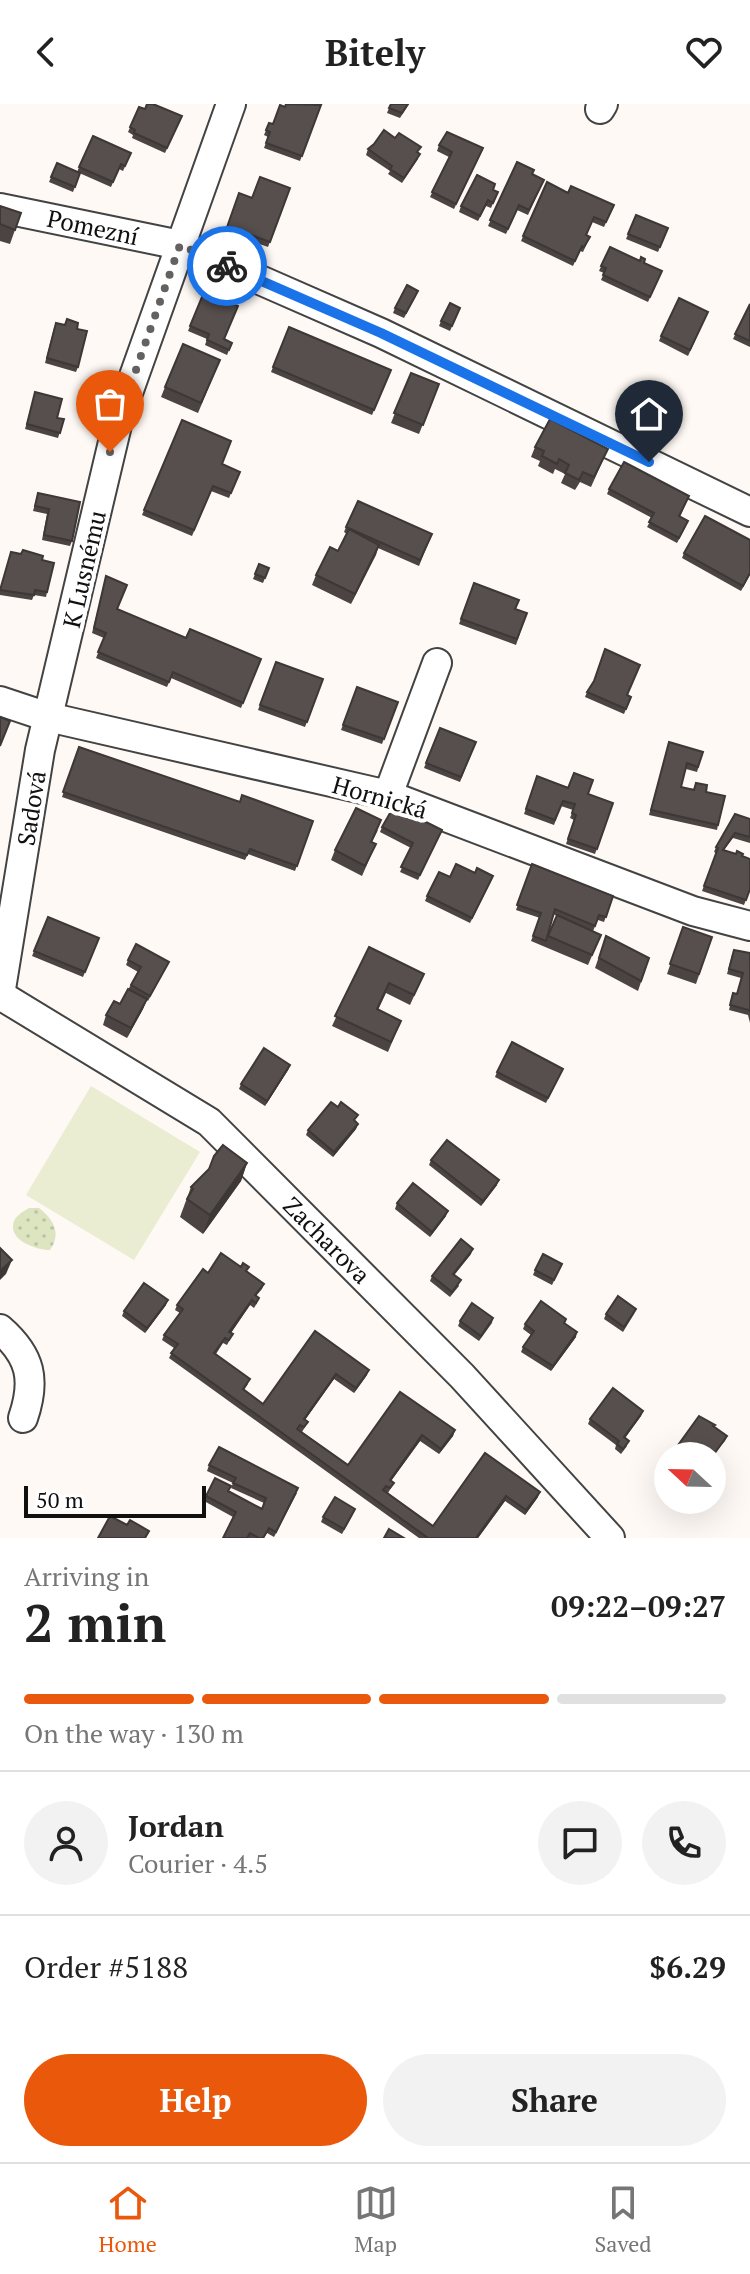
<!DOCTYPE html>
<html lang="en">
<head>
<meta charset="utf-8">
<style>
  body { margin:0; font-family:"PT Serif",serif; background:#f2f2f2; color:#222; height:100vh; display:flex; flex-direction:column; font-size:30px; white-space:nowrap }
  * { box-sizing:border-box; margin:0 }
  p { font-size:26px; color:#767676 }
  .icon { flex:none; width:44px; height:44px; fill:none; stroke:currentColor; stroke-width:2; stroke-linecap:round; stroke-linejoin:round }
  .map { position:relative; height:1434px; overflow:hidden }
  .side { display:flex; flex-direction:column; background:#fff; flex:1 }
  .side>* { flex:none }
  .needle { width:52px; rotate:292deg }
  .controls { position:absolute; left:654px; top:1338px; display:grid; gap:16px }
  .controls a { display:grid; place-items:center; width:72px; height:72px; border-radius:50%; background:#fff; box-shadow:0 8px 32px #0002; font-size:40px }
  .scale { position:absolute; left:24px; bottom:20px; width:182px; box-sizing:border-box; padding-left:8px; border:4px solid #101010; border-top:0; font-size:22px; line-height:28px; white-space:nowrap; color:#101010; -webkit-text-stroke:6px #fff; paint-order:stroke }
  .pin { position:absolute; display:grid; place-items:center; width:68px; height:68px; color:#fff; margin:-82px -34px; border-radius:50% 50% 50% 0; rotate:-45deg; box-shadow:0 0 8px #0007 }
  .pin .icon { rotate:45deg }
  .courier { position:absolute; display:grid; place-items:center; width:80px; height:80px; margin:-40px; border:6px solid #1a73e8; border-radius:50%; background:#fff; color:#222; box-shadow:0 2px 10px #0007 }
  .head em { font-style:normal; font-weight:600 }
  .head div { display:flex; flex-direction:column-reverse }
  .head { display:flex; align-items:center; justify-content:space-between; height:136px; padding:0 24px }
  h1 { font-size:52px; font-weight:600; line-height:60px }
  .bar { display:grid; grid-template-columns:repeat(4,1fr); gap:12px 8px; align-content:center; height:96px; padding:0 24px }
  .bar i { height:10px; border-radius:6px; background:#e0e0e0 }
  .bar .selected { background:#ea580c }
  .bar p { grid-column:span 4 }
  .line { display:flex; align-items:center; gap:20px; padding:0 24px; border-top:2px solid #e0e0e0 }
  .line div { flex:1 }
  .round { display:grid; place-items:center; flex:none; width:84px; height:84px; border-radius:42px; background:#f2f2f2 }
  .primary-button { display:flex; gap:16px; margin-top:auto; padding:16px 24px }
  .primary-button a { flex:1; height:92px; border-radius:48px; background:#ea580c; color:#fff; font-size:32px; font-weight:600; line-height:92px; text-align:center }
  .primary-button a+a { background:#f2f2f2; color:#222 }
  header { display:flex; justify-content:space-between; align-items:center; height:104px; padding:0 24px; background:#fff; font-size:36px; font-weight:600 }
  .menu { display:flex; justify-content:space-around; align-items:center; height:112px; border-top:2px solid #e0e0e0; background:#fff; font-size:22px; color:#767676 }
  .menu a { display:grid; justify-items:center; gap:4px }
  .menu .selected { color:#ea580c }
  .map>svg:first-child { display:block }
  .park { fill:url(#park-dots) }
  .pitch { fill:#eaedd1 }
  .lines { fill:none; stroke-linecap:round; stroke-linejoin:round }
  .minor-casing { stroke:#434343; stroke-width:32 }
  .minor { stroke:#fff; stroke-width:28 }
  .wall { fill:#4b4442; fill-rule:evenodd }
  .shaded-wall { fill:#3d3736 }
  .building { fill:#574f4d; stroke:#3d3736; stroke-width:2 }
  .done { stroke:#636260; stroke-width:8; stroke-dasharray:0 14.4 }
  .route { stroke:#1a73e8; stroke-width:10 }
  .labels { text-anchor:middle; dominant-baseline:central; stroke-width:8; stroke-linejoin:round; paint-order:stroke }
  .street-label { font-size:24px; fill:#101010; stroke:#fff }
</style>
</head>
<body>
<header><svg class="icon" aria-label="back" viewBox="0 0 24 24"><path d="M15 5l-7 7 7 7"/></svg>Bitely<svg class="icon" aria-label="heart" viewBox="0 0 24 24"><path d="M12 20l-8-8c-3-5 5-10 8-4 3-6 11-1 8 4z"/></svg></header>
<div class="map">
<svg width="750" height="1434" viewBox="0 0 750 1434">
  <defs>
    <pattern id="park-dots" width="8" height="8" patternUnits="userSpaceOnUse" patternTransform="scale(2)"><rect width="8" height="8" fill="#dce5c0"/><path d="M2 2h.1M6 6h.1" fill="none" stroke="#bcc3a4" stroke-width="1.8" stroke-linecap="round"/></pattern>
  </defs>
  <rect width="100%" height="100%" fill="#fef9f4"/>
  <!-- park -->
  <path class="park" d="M29,1104H39C53,1115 62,1129 50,1146C36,1146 7,1136 14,1117C17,1111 24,1107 29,1104Z"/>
  <!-- pitch -->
  <polygon class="pitch" points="91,982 200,1048 134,1156 26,1091"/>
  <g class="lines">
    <!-- minor casing -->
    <g class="minor-casing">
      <g id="minor">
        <polyline points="600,5 603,0"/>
        <polyline points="0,104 180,141 381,229 750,408"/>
        <polyline points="0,597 48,613 388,691 693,807 750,822"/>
        <polyline points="388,691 437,559"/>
        <polyline points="0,891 40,646 118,317 231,0"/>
        <polyline points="0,891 209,1018 462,1272 610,1434"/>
        <path d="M0,1225C31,1252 36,1276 23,1314"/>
      </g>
    </g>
    <!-- minor -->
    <use href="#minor" class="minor"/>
  </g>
  <!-- wall -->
  <g class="wall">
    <polygon points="409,0 400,14 387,9 389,4"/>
    <polygon points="321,1 300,57 264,44 268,33 264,31 269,19 273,20 285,3"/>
    <polygon points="139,3 145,5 182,12 165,49 132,34 133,31 128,28"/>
    <polygon points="93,32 131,49 123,67 119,65 111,83 77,68"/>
    <polygon points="439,41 481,49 454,105 430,93 449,53 437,47"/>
    <polygon points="368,45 418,49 418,55 402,79 388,70 390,67 366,51"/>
    <polygon points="517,58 532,70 544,76 528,111 517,106 506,130 488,122"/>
    <polygon points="57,59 80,69 73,88 49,78"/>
    <polygon points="547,78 568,89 614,101 604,123 592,118 586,131 590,133 583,148 580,147 573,162 521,137"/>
    <polygon points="290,84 268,143 246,135 244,142 223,134 225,129 252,94"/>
    <polygon points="498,88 491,104 486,102 478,117 459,108 461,102"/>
    <polygon points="0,102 21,109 10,140 0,137"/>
    <polygon points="636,111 668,124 658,148 626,135"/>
    <polygon points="610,143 644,159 660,172 648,198 601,176 604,169 599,167"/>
    <polygon points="204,188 224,235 232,239 227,251 205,241 207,235 188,227"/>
    <polygon points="416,192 404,214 393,209 395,204"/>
    <polygon points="750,200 750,243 733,235"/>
    <polygon points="460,204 450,227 439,222 441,217"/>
    <polygon points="708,208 688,252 659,237 661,232"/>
    <polygon points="289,223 391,266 372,311 271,268"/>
    <polygon points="54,224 77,225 78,263 76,268 45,259"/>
    <polygon points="216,266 198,309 161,293 165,283"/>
    <polygon points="411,269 439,280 419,330 391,319"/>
    <polygon points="34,293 57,314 64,315 58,334 25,325"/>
    <polygon points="182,316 222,360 240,368 229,394 211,387 192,432 142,411"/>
    <polygon points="535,343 608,345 591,383 580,378 575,386 561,379 565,370 555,365 553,370 538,362 540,357 531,353"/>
    <polygon points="609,385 687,397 680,413 686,422 677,439 647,423 652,414 607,390"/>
    <polygon points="38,389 72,437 70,442 42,436 47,410 33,407"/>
    <polygon points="346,423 432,430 419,462 378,444 351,500 312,481 316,471 338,447 347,430 344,428"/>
    <polygon points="684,449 750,471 741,487 682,454"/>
    <polygon points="42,456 47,488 46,493 34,491 32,496 0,491 0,484"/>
    <polygon points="259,460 269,464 263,479 253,475"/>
    <polygon points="106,472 117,505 186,534 261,555 241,604 171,574 167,583 96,554 104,534 92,529"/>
    <polygon points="474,479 516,505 527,509 516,541 459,520"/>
    <polygon points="276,558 323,575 305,623 258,606"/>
    <polygon points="357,583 398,598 382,640 341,626"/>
    <polygon points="587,588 627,591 631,593 624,610 585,593"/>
    <polygon points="440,624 476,638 460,678 424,664"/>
    <polygon points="79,643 239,698 313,717 295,767 248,750 245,756 62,693"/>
    <polygon points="668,643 703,648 697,668 686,665 681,683 694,685 696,679 718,721 717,726 649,711"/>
    <polygon points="537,672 613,699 595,750 566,740 574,716 570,714 573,706 561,702 554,721 524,710"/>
    <polygon points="750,715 750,739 733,734 724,746 742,752 750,785 744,801 702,787 716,749 714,748 716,743"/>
    <polygon points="382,723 442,726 418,776 400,768 411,744 380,728"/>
    <polygon points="378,726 372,738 376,740 362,772 331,756 335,746"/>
    <path d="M532,760L613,792L604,818L598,816L593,827L601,831L588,861L531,837L540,814L516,806ZM553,810L557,812L546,837Z"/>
    <polygon points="491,777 470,819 425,797 427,792"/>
    <polygon points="48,813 99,834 83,873 32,852"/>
    <polygon points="683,823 712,833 696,880 667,870"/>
    <polygon points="606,832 649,854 638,887 595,864"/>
    <polygon points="369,843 424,870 410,901 386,889 378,906 401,917 388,948 332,922"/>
    <polygon points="750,849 750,919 748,911 729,906 733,889 737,890 741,874 727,870 732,851"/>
    <polygon points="128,856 169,858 148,897 147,896 143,905 127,934 103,921 106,911 120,900 138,868 126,861"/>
    <polygon points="290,961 288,966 265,1002 239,985 241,980"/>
    <polygon points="563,965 546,999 495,973 497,968"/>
    <polygon points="355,1017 358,1020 356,1025 333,1053 306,1031 308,1026"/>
    <polygon points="431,1056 497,1081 481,1102 429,1061"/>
    <polygon points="247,1059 241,1077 203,1130 180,1113 191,1083"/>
    <polygon points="397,1099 446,1112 430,1133 395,1105"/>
    <polygon points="471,1150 454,1171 459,1182 450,1193 430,1177 432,1172"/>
    <polygon points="562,1160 552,1181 533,1171 535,1166"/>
    <polygon points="247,1167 264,1180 262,1185 256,1192 257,1199 254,1204 250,1201 231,1229 233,1230 227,1241 223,1239 216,1250 248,1280 244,1286 263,1300 315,1227 367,1271 354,1289 334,1275 305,1316 308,1318 302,1328 348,1361 400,1288 455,1326 453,1332 439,1350 420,1337 391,1377 394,1379 388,1389 433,1422 485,1349 538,1393 525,1411 505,1397 478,1434 419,1434 169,1254 174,1244 162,1236 164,1231 180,1209 175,1206 177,1201 208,1169"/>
    <polygon points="166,1201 145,1229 122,1212 124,1207"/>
    <polygon points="636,1205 634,1210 623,1228 604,1215 606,1210"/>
    <polygon points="493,1214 492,1219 479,1237 458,1222 460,1217"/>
    <polygon points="566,1215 565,1219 576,1233 551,1267 521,1248 523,1243 531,1231 523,1225 525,1220"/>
    <polygon points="643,1307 641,1312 625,1334 627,1342 621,1350 615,1345 616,1341 588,1320 590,1315"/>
    <polygon points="715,1321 714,1323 727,1332 725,1337 712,1352 679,1352 675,1349 676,1344"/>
    <polygon points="209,1361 297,1389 274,1433 267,1429 264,1434 223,1434 233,1413 204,1397 206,1392 262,1405 264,1399 231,1384 233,1379 207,1367"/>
    <polygon points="353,1410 342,1430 321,1418 323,1413"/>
  </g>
  <!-- shaded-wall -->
  <g class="shaded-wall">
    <polygon points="379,441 376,451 351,500 355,490"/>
    <polygon points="147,895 143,905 127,934 131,924"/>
    <polygon points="290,961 288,966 265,1002 267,997"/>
    <polygon points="358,1020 356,1025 333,1053 334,1048"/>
    <polygon points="247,1059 241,1077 203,1130 210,1111"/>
    <polygon points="499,1076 497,1081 481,1102 483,1097"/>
    <polygon points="448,1107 446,1112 430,1133 432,1128"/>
    <polygon points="473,1145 471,1150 451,1175 453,1170"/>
    <polygon points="12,1156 6,1170 0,1176 0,1167"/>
    <polygon points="168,1196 166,1201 145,1229 147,1224"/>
    <polygon points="252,1196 250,1201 228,1233 229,1228"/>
    <polygon points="577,1228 576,1233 551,1267 553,1262"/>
    <polygon points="369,1266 367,1271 354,1289 356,1284"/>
    <polygon points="336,1270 334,1275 302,1320 304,1315"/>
    <polygon points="643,1307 641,1312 622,1338 624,1333"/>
    <polygon points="455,1326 453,1332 439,1350 441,1345"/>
    <polygon points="422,1331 420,1337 388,1381 390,1376"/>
    <polygon points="540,1388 538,1393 525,1411 526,1406"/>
    <polygon points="506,1392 505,1397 478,1434 476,1434"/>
  </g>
  <!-- building -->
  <g class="building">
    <polygon points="147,0 153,0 182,12 167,44 134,29 135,26 130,23 139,3 145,5"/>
    <polygon points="286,0 321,1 302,52 266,39 270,28 266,26 269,19 273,20 280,1 285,3"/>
    <polygon points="391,0 408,0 402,9 389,4"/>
    <polygon points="384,26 395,34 399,29 421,43 417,48 420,50 404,74 390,65 392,62 368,45 374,40"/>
    <polygon points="447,28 483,44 456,100 432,88 452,48 439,41"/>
    <polygon points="93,32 131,49 125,62 121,60 113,78 79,63"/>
    <polygon points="517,58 534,66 532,70 544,76 529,106 519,101 508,125 490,116"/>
    <polygon points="57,59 80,69 75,83 51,73"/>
    <polygon points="477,71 495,80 493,86 498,88 493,99 488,96 480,112 461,102"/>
    <polygon points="260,73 290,84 270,138 248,130 245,137 225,129 239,89 252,94"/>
    <polygon points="547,78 568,89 571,82 614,101 606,118 594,113 586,131 590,133 584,143 582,142 575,157 523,132"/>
    <polygon points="0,102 21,109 15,126 0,120"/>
    <polygon points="636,111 668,124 660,143 628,130"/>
    <polygon points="610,143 640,157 641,153 645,155 644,159 662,167 650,193 603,171 606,164 601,162"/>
    <polygon points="407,181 418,187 406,209 395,204"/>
    <polygon points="204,188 238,202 224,235 232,239 229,246 207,236 209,230 190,222"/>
    <polygon points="679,194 708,208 690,246 661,232"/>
    <polygon points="450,199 460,204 452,222 441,217"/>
    <polygon points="750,200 750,237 735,230"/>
    <polygon points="67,215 78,219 77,225 87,227 78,263 47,254 56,219 65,221"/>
    <polygon points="289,223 391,266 374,306 273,263"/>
    <polygon points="183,240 220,256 201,299 165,283"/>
    <polygon points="411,269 439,280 423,321 394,309"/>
    <polygon points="35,288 62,295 57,314 64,315 60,329 27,320"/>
    <polygon points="550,315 608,345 594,373 583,368 579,376 565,369 569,361 559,355 557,360 542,352 544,347 535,343"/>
    <polygon points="182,316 231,337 222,360 240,368 231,389 213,382 194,426 144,406"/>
    <polygon points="624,358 689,392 679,412 688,417 679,434 649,418 654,409 609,385"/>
    <polygon points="38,389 80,398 72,437 44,431 49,405 35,402"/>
    <polygon points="358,397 432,430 420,456 346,423"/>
    <polygon points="705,412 750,436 750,469 743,482 684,449"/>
    <polygon points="349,425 379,441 355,490 316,471 330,443 338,447"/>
    <polygon points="23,446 43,452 42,456 54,459 47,488 35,486 34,491 0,486 11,448 21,450"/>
    <polygon points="259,460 269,464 265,474 255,470"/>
    <polygon points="106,472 127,481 117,505 186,534 190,525 261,555 243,599 173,568 169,578 98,548 106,529 94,524"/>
    <polygon points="474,479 519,496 515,505 527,509 517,535 461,515"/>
    <polygon points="605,545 640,561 627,591 631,593 626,605 587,588 594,577"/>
    <polygon points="276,558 323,575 307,618 260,601"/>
    <polygon points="357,583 398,598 384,635 343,621"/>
    <polygon points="0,613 10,617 0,642"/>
    <polygon points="440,624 476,638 461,673 426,659"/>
    <polygon points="669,638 703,648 698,663 687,659 681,683 694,686 696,679 707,681 706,688 725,692 718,721 651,706"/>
    <polygon points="79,643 240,698 242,691 313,717 297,762 250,745 247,751 63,688"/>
    <polygon points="574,669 593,676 588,690 613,699 597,745 568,735 576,711 572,709 575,700 563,697 555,716 526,705 537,672 568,684"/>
    <polygon points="394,702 442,726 420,771 401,763 413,739 382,723"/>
    <polygon points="356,704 381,716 371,738 376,740 365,762 335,746"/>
    <polygon points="735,710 750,715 750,733 735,729 723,746 736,750 737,747 743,750 742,752 750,755 750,785 746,796 704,782 718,744 716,743"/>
    <polygon points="456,760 475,769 477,764 493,772 472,814 427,792 439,768 450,773"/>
    <polygon points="532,760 613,792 606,813 599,811 595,822 555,805 546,837 533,832 541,809 517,801"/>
    <polygon points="557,811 601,831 592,851 548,832"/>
    <polygon points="48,813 99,834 85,868 34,847"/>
    <polygon points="683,823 712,833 699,870 670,860"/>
    <polygon points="606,832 649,854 641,877 599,854"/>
    <polygon points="136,840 169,858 150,892 131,881 141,863 128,856"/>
    <polygon points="369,843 424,870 414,891 389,879 377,905 401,917 391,938 335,912"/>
    <polygon points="734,846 750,849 750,908 749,906 730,901 733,889 737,890 743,869 729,865"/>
    <polygon points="128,885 147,895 131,924 106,911 114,897 120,900"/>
    <polygon points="512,938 563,965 548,994 497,968"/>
    <polygon points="264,944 290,961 267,997 241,980"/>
    <polygon points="331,998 338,1003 341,998 358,1011 354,1016 358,1020 334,1048 308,1026"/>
    <polygon points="447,1036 499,1076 483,1097 431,1056"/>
    <polygon points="223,1041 247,1059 210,1111 187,1095 193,1085 191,1083 209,1065 214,1052"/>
    <polygon points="413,1079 448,1107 432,1128 397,1099"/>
    <polygon points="461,1135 473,1145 453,1170 461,1176 452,1188 432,1172"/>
    <polygon points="0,1144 12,1156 0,1167"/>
    <polygon points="221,1149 241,1163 243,1159 249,1163 246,1167 264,1180 255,1191 259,1194 256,1199 252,1196 229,1228 233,1230 229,1236 225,1234 214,1249 250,1275 243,1285 263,1300 315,1227 369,1266 356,1284 336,1270 304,1315 308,1318 304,1323 300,1321 297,1325 348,1361 400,1288 455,1326 441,1345 422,1331 390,1376 394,1379 390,1384 386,1382 383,1386 433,1422 485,1349 540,1388 526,1406 506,1392 476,1434 428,1434 171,1249 178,1240 164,1231 183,1205 177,1201 203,1165 208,1169"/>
    <polygon points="543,1150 562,1160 554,1176 535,1166"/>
    <polygon points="144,1179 168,1196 147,1224 124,1207"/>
    <polygon points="618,1192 636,1205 624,1223 606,1210"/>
    <polygon points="541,1197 566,1215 564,1219 577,1228 553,1262 523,1243 534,1227 525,1220"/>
    <polygon points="472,1199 493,1214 481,1232 460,1217"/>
    <polygon points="613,1284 643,1307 624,1333 629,1337 623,1345 617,1340 619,1337 590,1315"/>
    <polygon points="699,1312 715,1321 713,1322 727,1332 712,1353 712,1352 688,1352 676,1344"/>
    <polygon points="219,1343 298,1384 276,1428 269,1424 263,1434 259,1434 250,1429 247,1434 223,1434 236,1408 206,1392 215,1374 231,1382 228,1387 262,1405 266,1394 233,1379 236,1374 209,1361"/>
    <polygon points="335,1393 355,1405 344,1425 323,1413"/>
    <polygon points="110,1412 127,1421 130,1416 149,1427 145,1434 98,1434"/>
    <polygon points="389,1425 404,1434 384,1434"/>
  </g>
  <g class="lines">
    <!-- done -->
    <polyline class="done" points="110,348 118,317 180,141 227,162"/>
    <!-- route -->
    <polyline class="route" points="227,162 381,229 649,358"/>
  </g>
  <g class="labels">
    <!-- street labels -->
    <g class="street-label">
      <text transform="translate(93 123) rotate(12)">Pomezní</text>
      <text transform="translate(84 465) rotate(-77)">K Lusnému</text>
      <text transform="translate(380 693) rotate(16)">Hornická</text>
      <text transform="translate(31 704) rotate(-81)">Sadová</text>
      <text transform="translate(327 1136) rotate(45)">Zacharova</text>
    </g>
  </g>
</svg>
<div class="controls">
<a><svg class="needle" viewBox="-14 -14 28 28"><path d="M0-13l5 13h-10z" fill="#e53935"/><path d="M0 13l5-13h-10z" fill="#767676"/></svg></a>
</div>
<div class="scale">50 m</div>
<div class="pin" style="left:110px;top:348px;background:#ea580c"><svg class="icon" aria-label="bag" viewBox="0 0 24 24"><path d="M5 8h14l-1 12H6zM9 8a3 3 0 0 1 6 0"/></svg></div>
<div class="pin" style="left:649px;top:358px;background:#1f2937"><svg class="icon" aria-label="home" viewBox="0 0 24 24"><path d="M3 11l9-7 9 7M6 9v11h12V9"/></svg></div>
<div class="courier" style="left:227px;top:162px"><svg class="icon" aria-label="bike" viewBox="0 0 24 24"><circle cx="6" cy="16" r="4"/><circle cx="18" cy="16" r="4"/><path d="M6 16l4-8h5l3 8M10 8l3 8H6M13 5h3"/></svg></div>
</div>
<section class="side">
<div class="head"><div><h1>2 min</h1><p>Arriving in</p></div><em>09:22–09:27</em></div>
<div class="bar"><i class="selected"></i><i class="selected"></i><i class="selected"></i><i></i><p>On the way · 130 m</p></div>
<div class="line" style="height:144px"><a class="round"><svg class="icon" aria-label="person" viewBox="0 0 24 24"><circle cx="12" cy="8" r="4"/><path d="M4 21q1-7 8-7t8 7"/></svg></a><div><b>Jordan</b><p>Courier · 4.5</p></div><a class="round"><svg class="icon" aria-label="chat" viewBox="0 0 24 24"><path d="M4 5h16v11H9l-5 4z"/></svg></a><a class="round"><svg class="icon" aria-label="phone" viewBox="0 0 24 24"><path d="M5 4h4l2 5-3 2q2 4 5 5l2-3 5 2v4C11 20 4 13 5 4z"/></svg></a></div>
<div class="line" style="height:104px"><div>Order #5188</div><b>$6.29</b></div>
<div class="primary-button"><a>Help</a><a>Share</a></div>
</section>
<nav class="menu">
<a class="selected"><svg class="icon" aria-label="home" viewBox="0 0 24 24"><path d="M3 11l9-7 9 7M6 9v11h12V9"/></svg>Home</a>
<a><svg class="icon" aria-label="map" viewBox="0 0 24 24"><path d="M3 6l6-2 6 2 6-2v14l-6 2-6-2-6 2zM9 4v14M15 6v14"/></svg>Map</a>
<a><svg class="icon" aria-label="saved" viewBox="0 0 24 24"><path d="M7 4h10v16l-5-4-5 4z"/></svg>Saved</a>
</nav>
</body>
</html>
